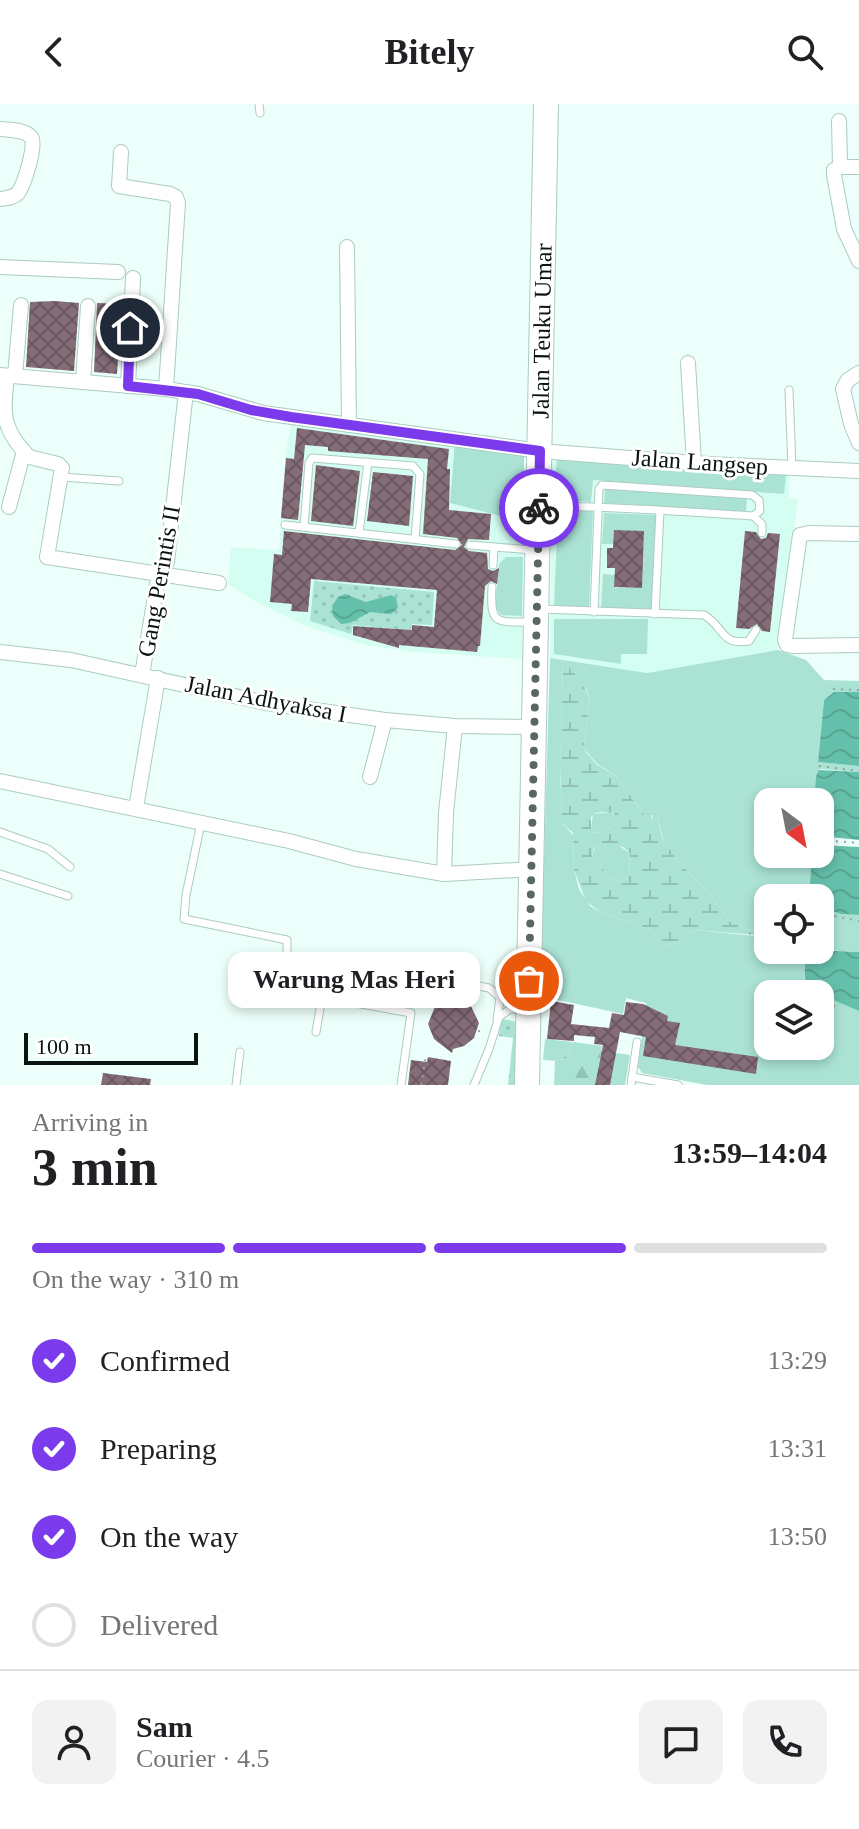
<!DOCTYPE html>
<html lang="en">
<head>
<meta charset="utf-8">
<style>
  body { margin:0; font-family:Georgia,serif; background:#f2f2f2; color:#202124; height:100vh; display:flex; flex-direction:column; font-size:30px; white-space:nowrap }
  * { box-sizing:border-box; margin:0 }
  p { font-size:26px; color:#757577 }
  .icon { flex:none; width:44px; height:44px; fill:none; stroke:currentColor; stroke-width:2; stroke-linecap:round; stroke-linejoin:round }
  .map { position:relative; height:981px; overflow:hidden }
  .drawer { display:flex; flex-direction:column; background:#fff; flex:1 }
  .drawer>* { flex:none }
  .needle { width:52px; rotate:148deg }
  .buttons { position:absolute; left:754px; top:684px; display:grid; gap:16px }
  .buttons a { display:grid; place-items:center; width:80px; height:80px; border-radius:16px; background:#fff; box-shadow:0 4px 12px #0003; font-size:40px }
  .scale { position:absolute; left:24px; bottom:20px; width:174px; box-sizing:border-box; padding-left:8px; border:4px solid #0a1512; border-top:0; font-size:22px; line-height:28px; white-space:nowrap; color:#0a1512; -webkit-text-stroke:6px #fff; paint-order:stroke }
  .pin { position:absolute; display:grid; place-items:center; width:68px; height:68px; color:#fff; margin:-34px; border:4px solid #fff; border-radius:50%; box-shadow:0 2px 8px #0007 }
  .courier { position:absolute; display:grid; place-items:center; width:80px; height:80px; margin:-40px; border:6px solid #7c3aed; border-radius:50%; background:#fff; color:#222; box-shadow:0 2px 10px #0007 }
  .bubble { position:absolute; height:56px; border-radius:16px; background:#fff; box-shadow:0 4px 12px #0003; font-size:26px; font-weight:800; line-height:56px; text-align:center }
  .head em { font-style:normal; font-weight:800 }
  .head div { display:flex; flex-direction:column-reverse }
  .head { display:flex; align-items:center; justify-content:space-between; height:136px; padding:0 32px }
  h1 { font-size:52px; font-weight:800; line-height:60px }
  .bar { display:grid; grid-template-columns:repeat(4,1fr); gap:12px 8px; align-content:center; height:96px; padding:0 32px }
  .bar i { height:10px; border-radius:6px; background:#e0e0e0 }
  .bar .current { background:#7c3aed }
  .bar p { grid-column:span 4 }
  .line { display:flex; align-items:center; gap:20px; padding:0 32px; border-top:2px solid #e0e0e0 }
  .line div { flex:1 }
  .round { display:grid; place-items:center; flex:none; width:84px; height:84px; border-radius:16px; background:#f2f2f2 }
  ol { padding:0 32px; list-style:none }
  li { display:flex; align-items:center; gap:24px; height:88px }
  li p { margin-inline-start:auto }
  li .icon { padding:8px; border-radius:50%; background:#7c3aed; color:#fff; stroke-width:4 }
  li:last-child { color:#757577 }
  li i { width:44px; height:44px; border:4px solid #e0e0e0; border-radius:50% }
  header { display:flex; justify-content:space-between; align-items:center; height:104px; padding:0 32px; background:#fff; font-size:36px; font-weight:800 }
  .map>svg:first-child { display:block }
  .built { fill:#d5fef2 }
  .grass { fill:#aae3d4; fill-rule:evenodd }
  .forest { fill:url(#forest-firs) }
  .wetland { fill:url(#wetland-marsh); fill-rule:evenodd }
  .park { fill:url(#park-dots) }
  .water { fill:url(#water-waves) }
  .building { fill:url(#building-cross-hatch) }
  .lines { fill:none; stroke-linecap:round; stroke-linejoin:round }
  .service-casing { stroke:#accbc3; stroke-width:9 }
  .minor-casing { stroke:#accbc3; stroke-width:16 }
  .trunk-casing { stroke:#accbc3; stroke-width:26 }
  .path { stroke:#93a29e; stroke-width:2; stroke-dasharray:2 6; stroke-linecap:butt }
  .service { stroke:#fff; stroke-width:7 }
  .minor { stroke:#fff; stroke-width:14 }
  .trunk { stroke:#fff; stroke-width:24 }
  .done { stroke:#596763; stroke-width:8; stroke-dasharray:0 14.4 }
  .route { stroke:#7c3aed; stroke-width:10 }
  .labels { text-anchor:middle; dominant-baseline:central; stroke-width:6; stroke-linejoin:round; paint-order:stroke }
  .street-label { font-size:24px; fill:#0a1512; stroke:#fff }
</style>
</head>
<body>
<header><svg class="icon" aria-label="back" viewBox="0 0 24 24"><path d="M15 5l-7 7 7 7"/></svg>Bitely<svg class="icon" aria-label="search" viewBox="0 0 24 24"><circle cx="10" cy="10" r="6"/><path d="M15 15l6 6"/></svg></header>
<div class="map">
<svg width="859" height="981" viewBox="0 0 859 981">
  <defs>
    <pattern id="forest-firs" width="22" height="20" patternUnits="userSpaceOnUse" patternTransform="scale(2)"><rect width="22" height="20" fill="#aae3d4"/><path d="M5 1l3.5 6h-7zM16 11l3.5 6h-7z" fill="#91c2b5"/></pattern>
    <pattern id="wetland-marsh" width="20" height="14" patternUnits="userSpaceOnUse" patternTransform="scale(2)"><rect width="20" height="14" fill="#aae3d4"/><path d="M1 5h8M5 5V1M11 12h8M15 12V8" fill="none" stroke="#91c2b5"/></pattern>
    <pattern id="park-dots" width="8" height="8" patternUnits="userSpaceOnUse" patternTransform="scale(2)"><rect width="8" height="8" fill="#aae3d4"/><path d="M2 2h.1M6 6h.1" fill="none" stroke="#91c2b5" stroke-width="1.8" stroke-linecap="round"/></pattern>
    <pattern id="water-waves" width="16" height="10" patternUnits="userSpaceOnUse" patternTransform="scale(2)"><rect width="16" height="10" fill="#65c0ab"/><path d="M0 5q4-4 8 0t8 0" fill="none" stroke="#56a492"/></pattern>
    <pattern id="building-cross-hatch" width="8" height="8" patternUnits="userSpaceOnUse" patternTransform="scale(2)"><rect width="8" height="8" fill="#856d78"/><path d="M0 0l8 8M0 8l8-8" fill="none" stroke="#6b5861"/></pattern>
  </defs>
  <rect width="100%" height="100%" fill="#ecfffa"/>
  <!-- built -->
  <g class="built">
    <polygon points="291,320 455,337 450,399 524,418 522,555 413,548 366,541 308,523 256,498 228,480 231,443 279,446 285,354"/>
    <polygon points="552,353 789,370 789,393 798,396 778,546 647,569 550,554"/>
  </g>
  <!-- grass -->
  <g class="grass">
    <polygon points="455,337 524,350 524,418 450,399"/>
    <polygon points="557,355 786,371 784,390 593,376 591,398 554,395"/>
    <polygon points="605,384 747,394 746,408 604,399"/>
    <polygon points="558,406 593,407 589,504 554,503"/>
    <polygon points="604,409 656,411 652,505 601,504 603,470 615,471 615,484 642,484 644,428 615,426 614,440 602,440"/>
    <polygon points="506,453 523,453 522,512 501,511 495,503 499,460"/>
    <polygon points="554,515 648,515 647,550 621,550 621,560 554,550"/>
    <path d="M778,546L806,556L824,576L859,577V588H834L824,596L818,658L859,662V668L820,665L816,672L814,698H768V750H812L809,794H768V846H811L807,852L804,880L819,890H768V942H820V890L859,907V981H707L642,969L638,963L646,899L626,894L623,910L540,892L550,554L647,569ZM563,557L586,584L590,596L584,637L586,647L596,659L616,672L648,716H651L652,711L657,712L664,739L676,755L713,794L729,817L756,828L755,832L695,826L686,830L681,837L662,842L650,826L600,808L590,802L579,785L574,766L573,731L564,721L562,709L560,671Z"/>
    <polygon points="611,708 617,713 616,719 604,728 595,729 591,724 593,710"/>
    <polygon points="607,739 616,740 630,749 629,773 622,779 610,774 592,752 595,742"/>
    <polygon points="820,803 841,810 859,811 859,848 818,846"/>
    <polygon points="545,935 573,938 567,952 560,957 543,956"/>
    <polygon points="601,947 630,951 625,981 595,981"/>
  </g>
  <!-- forest -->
  <polygon class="forest" points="573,938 602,942 595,981 554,981 555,957 567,952"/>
  <!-- wetland -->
  <path class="wetland" d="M563,556L584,581L590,596L584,637L586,648L596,660L616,672L648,716H651L654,710L657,712L662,734L676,755L713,794L729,817L756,828V831L695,826L686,830L681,837L662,842L650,826L600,808L586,797L574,766L573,729L565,722L562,715L560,662ZM604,708L614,709L616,719L604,728L595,729L591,724V713L595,709ZM607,739L623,743L630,749L629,773L622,779L610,774L592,752L594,743Z"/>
  <!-- park -->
  <g class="park">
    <polygon points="314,477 434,488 432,521 412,520 411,526 353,521 351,530 310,517"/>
    <polygon points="503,915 521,919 517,981 508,981 513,934 499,932 500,920"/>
  </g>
  <!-- water -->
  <g class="water">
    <polygon points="345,490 366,498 391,491 396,494 398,504 391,510 370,508 350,519 341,520 333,512 332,502 338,493"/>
    <polygon points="834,588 859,588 859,662 818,658 824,596"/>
    <polygon points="819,666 859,668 859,736 820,732 820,698 814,698 816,672"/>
    <polygon points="820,741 859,743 859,811 841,810 820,803 820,794 809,794 812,750 820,750"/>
    <polygon points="810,846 859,848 859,907 805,884 805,861"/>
  </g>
  <!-- building -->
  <g class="building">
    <polygon points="55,197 79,199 74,267 26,263 30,198"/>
    <polygon points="97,199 122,200 117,270 94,268"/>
    <polygon points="297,324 449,345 447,365 450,365 449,406 491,410 489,436 468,435 464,443 469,447 487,449 488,465 493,467 499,464 497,480 491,477 485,482 480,542 478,542 477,548 399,541 399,544 353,531 353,522 412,526 412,521 434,523 437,486 311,475 308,508 291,507 292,500 270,498 274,450 282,451 284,427 455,446 462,441 457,434 423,430 428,355 328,347 328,343 305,341 298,416 281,414 286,354 294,355"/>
    <polygon points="316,361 360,367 353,422 311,417"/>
    <polygon points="373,368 413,372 409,422 367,417"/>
    <polygon points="614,426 644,427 642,484 614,483 615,464 607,464 607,444 613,444"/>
    <polygon points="745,427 756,428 761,435 766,434 768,429 780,430 770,528 762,527 757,520 749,525 736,524"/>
    <polygon points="414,876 420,877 426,893 409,899 402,880"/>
    <polygon points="451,894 463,896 470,900 479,919 474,934 464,942 453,945 452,949 434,935 428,920 436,900"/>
    <polygon points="551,897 574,901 571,920 609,924 612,909 624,911 626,898 643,900 668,912 667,917 680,919 675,941 758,953 756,970 643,952 646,933 620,928 610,981 595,981 603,941 594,940 595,933 574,931 574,937 547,935"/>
    <polygon points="820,897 835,901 829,918 820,915"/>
    <polygon points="428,953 451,957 448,981 408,981 411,956 427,958"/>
    <polygon points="103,969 151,975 150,981 101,981"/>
  </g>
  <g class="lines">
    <!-- service casing -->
    <g class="service-casing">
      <g id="service">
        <polyline points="259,0 260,9"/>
        <polyline points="789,286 792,364"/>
        <polyline points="61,373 119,377"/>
        <path d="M544,402C614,402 684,408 753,412L760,407L759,396L752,391L602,381L599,385L594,508"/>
        <polyline points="753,412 762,420 762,429"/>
        <polyline points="285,421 456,440"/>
        <polyline points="304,423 309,359 312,354 413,362 420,370 415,435"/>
        <polyline points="359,429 368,358"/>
        <polyline points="470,441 532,446"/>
        <polyline points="493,461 494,444"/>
        <path d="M492,483C490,521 495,518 531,518"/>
        <path d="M541,505L704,511C725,523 720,542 749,537L756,526"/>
        <polyline points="655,510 660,407"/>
        <polyline points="201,719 186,791 184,815 287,836 287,859 326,868 322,893 411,909 401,981"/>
        <polyline points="0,728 48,745 70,763"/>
        <polyline points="0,770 68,792"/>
        <polyline points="366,860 489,884 500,893 497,916"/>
        <polyline points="316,928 322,893"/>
        <polyline points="632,973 678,981"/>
        <polyline points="236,981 240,948"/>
        <polyline points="474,981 489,945 499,913 510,905 525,905"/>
        <polyline points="631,981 637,938"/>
      </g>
    </g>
    <!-- minor casing -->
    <g class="minor-casing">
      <g id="minor">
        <polyline points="839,17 840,63"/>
        <path d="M0,25C9,26 24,25 31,33C37,41 24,81 18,89C13,94 7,94 0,95"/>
        <polyline points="121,48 119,82 170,90 176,93 178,99 166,285"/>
        <polyline points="840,63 834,66 834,71 844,125 859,157"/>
        <polyline points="840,63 859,63"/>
        <polyline points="347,143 349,321"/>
        <polyline points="0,163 118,168"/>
        <polyline points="688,259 694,359"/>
        <polyline points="859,269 848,276 843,285 851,320 859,339"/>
        <polyline points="0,271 166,285 198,290 263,309 540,347 708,360 859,367"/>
        <path d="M7,272C3,309 1,324 29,353L58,360L62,364L47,453L219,479"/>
        <polyline points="15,272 21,201"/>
        <polyline points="83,278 88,202"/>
        <polyline points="128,282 133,174"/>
        <polyline points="9,403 24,347"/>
        <polyline points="859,430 809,429 800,431 785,536 787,541 792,542 859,541"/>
        <polyline points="0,548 71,556 266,599 385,616 455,622 535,623"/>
        <polyline points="142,571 157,480 167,458 186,288"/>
        <polyline points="370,673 385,616"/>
        <polyline points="0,677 289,737 356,755 444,770 533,765"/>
        <polyline points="136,704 158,574"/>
        <polyline points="444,770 446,709 455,622"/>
      </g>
    </g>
    <!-- trunk casing -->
    <g class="trunk-casing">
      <polyline id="trunk" points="527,981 546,0"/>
    </g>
    <!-- path -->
    <g class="path">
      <polyline points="833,585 859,586"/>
      <polyline points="819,662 859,667"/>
      <polyline points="820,736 859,739"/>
      <polyline points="820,805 834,812 859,817"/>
      <polyline points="478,927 485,928"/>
      <polyline points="421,981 426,952"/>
    </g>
    <!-- service -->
    <use href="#service" class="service"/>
    <!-- minor -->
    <use href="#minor" class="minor"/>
    <!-- trunk -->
    <use href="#trunk" class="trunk"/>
  </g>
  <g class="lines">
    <!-- done -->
    <polyline class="done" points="529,877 539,404"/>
    <!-- route -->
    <polyline class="route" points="130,224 128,282 198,290 251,306 291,313 540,347 539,404"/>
  </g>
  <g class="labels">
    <!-- street labels -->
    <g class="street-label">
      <text transform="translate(542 227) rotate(-89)">Jalan Teuku Umar</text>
      <text transform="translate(700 358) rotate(4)">Jalan Langsep</text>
      <text transform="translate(159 477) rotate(-80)">Gang Perintis II</text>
      <text transform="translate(266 595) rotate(11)">Jalan Adhyaksa I</text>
    </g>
  </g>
</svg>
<div class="buttons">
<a><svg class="needle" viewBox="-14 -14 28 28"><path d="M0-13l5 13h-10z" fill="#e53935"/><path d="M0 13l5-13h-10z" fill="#757577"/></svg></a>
<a><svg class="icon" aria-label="locate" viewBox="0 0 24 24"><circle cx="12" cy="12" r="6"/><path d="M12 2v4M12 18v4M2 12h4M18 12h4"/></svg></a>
<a><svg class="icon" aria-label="layers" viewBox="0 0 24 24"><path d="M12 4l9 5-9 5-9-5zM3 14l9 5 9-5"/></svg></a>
</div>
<div class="scale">100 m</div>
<div class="pin" style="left:529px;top:877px;background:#ea580c"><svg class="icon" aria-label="bag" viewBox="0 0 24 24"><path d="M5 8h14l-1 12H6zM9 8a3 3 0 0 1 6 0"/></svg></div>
<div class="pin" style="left:130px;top:224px;background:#1f2937"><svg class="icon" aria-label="home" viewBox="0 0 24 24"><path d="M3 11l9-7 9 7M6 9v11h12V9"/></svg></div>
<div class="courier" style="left:539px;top:404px"><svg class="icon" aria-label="bike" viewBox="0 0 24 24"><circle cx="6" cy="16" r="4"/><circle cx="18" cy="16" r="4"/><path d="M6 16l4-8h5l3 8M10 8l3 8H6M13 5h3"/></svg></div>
<div class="bubble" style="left:228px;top:848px;width:252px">Warung Mas Heri</div>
</div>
<section class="drawer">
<div class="head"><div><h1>3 min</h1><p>Arriving in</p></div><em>13:59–14:04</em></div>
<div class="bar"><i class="current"></i><i class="current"></i><i class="current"></i><i></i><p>On the way · 310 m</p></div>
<ol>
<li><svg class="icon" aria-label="check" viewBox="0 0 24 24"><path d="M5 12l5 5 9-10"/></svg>Confirmed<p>13:29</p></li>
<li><svg class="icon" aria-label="check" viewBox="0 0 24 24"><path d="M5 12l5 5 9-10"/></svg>Preparing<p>13:31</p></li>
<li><svg class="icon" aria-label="check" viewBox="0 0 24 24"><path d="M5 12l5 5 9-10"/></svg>On the way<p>13:50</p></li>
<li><i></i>Delivered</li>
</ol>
<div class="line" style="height:144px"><a class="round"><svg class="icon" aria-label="person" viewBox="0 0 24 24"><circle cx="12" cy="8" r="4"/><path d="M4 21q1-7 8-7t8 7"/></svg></a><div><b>Sam</b><p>Courier · 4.5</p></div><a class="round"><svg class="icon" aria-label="chat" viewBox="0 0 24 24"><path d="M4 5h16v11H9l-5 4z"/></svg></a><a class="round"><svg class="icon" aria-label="phone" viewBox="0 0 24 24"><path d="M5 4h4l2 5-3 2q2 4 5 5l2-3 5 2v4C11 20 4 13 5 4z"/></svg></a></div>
</section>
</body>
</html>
